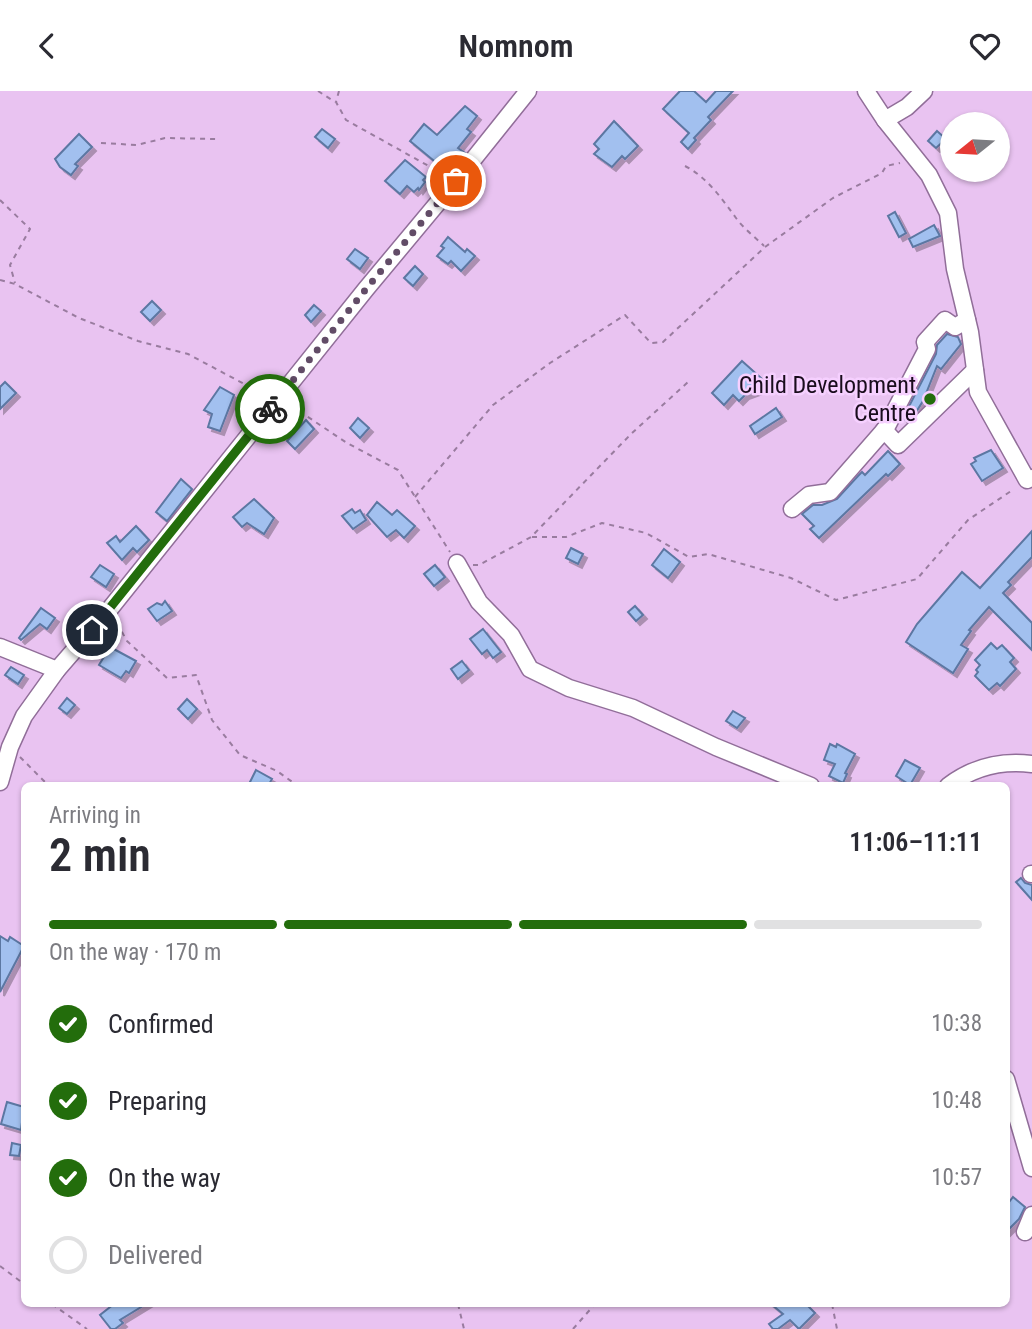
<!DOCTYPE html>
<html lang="en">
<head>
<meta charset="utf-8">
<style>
  body { margin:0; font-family:"Roboto Condensed",sans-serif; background:#f7f7f7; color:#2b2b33; height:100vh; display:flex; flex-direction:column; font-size:26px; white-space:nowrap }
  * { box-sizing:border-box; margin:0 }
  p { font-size:23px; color:#7c7c81 }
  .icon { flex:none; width:38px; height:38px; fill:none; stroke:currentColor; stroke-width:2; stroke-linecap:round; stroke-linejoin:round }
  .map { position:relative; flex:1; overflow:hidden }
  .details { position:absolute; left:21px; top:691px; width:989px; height:525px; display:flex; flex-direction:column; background:#fff; border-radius:10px; box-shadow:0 2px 5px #0004 }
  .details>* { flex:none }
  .needle { width:46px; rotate:252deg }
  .controls { position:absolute; left:940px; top:21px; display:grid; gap:14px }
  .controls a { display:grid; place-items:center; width:70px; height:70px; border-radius:50%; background:#fff; box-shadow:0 2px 5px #0004; font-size:35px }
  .pin { position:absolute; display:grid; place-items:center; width:60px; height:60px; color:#fff; margin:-30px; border:4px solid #fff; border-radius:50%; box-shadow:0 2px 7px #0007 }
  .courier { position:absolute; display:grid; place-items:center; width:70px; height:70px; margin:-35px; border:5px solid #236d0c; border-radius:50%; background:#fff; color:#222; box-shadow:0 2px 9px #0007 }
  .overview em { font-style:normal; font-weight:600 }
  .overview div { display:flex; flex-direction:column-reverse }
  .overview { display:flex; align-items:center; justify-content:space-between; height:119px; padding:0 28px }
  h1 { font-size:46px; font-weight:600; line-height:52px }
  .bar { display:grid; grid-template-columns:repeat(4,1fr); gap:10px 7px; align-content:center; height:84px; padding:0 28px }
  .bar i { height:9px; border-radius:5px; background:#e1e1e2 }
  .bar .selected { background:#236d0c }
  .bar p { grid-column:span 4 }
  ol { padding:0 28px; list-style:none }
  li { display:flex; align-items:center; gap:21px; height:77px }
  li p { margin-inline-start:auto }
  li .icon { padding:7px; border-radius:50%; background:#236d0c; color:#fff; stroke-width:4 }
  li:last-child { color:#7c7c81 }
  li i { width:38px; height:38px; border:4px solid #e1e1e2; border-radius:50% }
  header { display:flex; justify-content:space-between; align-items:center; height:91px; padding:0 28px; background:#fff; font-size:32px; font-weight:600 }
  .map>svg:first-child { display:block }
  .building { fill:#a2c0ef; stroke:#5c77a2; stroke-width:2; filter:url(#shadow) }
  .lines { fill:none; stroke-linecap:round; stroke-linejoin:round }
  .minor-casing { stroke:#916e99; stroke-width:19 }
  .path { stroke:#997c9f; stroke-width:2; stroke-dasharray:5 5; stroke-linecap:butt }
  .minor { stroke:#fff; stroke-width:16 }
  .done { stroke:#624c67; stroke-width:7; stroke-dasharray:0 12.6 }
  .route { stroke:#236d0c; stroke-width:9 }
  .poi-dot { fill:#236d0c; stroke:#f6d0ff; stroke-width:2.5 }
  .labels { text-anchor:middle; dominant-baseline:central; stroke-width:5; stroke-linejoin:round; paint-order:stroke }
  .poi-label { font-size:24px; fill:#190c1c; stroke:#f6d0ff; text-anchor:end }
</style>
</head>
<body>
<header><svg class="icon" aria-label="back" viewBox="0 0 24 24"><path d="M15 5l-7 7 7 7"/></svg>Nomnom<svg class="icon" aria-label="heart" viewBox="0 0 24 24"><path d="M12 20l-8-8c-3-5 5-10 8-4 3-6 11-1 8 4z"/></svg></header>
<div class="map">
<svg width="1032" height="1238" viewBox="0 0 1032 1238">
  <defs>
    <filter id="shadow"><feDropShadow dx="4" dy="4" stdDeviation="0" flood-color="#0004"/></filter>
  </defs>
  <rect width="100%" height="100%" fill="#e9c3f1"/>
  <!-- building -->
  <g class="building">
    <polygon points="680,0 694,0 706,11 716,0 733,0 708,26 711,29 694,47 696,49 688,58 681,51 689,42 663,18"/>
    <polygon points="465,15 477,25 467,38 471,41 458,57 465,62 450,80 440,72 439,74 410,50 424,33 437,44"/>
    <polygon points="614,30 638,55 625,68 622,65 612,76 594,63 599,58 594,53"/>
    <polygon points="322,38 335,48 328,57 315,46"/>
    <polygon points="937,40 946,48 936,57 928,50"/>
    <polygon points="79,43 92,56 75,73 78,75 71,84 60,76 55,68"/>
    <polygon points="405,69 426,86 423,89 425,91 419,99 418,97 414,101 407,95 400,103 385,90"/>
    <polygon points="895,121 906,142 899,146 888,125"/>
    <polygon points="934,134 940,145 913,156 909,148"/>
    <polygon points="448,146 465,161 467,158 475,165 461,180 451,170 448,173 437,165 444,157 441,155"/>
    <polygon points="355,158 368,167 360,178 347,168"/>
    <polygon points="415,175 423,183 413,195 404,187"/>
    <polygon points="152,210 161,219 150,230 141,221"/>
    <polygon points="314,214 321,220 311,231 305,224"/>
    <polygon points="947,243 958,246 961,253 941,278 937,275 923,310 916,321 907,330 903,327 936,263 937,254"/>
    <polygon points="742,270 761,287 756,292 759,299 745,304 739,310 733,304 724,314 712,302"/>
    <polygon points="5,291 16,302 0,318 0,296"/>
    <polygon points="220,296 234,304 220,340 208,336 212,323 204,319"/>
    <polygon points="776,317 782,326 755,343 750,335"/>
    <polygon points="358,327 369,337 360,347 350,337"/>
    <polygon points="306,329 314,338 295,358 287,350"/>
    <polygon points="991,359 1003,377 982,390 971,373 976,370 974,367"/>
    <polygon points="888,360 900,373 888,385 886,383 819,447 810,438 814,435 802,423 813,414 822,414 837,408 858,385 862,381 865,384"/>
    <polygon points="181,388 192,398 167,430 156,421"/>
    <polygon points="254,408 274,427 264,443 247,432 242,436 233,426"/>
    <polygon points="377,411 392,424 397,419 415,435 404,447 396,439 387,446 367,424"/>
    <polygon points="352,418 355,422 360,419 366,429 353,438 342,425"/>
    <polygon points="136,435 149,449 137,461 133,457 122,469 107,452 116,445 120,451"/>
    <polygon points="1032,440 1032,466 1008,491 1011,494 1003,502 1032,532 1032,559 989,516 969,539 971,540 961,554 968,558 953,582 906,551 917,533 962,481 980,497"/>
    <polygon points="571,457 583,463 578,473 566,467"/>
    <polygon points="664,458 680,471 668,487 652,474"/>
    <polygon points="100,474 114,483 106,496 91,486"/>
    <polygon points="435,474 445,486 434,495 424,483"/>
    <polygon points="165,510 172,520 157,530 148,518 157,512 162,514"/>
    <polygon points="635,515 643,524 636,530 628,521"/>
    <polygon points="41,517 55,527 47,538 40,533 21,549 19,547"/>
    <polygon points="483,538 501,561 493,567 487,559 482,563 470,548"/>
    <polygon points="991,552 997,558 1002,554 1014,567 1010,571 1016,578 1000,595 997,592 989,599 975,585 978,581 976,579 980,574 975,569"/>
    <polygon points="110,556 136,570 129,582 126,580 121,587 99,574"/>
    <polygon points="462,570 469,579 458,588 451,578"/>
    <polygon points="11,576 24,584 18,593 5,584"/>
    <polygon points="67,607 75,614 67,623 59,617"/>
    <polygon points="187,608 197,618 188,628 178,618"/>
    <polygon points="733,620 745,627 737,637 726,630"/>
    <polygon points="830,653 836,656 837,653 855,663 845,682 847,683 843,692 829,685 835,673 824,669"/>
    <polygon points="905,669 920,677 910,694 896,685"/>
    <polygon points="256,679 272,688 268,695 248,695"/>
    <polygon points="1021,787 1025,792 1032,794 1032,809 1016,791"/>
    <polygon points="0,845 8,850 10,846 24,855 0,901"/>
    <polygon points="7,1011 24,1016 21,1039 1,1033"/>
    <polygon points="12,1052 21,1054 19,1065 10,1064"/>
    <polygon points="1013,1106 1025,1116 1019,1128 1006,1141 1006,1115"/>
    <polygon points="114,1213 146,1213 120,1229 123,1232 115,1238 111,1238 100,1224"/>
    <polygon points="771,1213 806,1213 815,1222 799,1238 790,1229 778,1238 773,1238 769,1233 783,1223"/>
  </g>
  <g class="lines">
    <!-- minor casing -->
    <g class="minor-casing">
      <g id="minor">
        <polyline points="866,0 885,29 907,16 924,0"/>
        <polyline points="885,29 929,84 948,122 955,178 970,241 978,301 1027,389 1032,387"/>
        <polyline points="884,339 898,354 975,279"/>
        <polyline points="792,418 809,404 830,401 886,337 927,258 925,251 945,229 955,236 967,229"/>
        <polyline points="457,472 479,511 511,544 530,578 569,597 633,617 716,656 811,695"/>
        <polyline points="0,556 57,579"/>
        <polyline points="0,691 10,656 24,625 57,579 109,519 366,198 456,90 528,0"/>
        <path d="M948,695C973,676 1001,669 1032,673"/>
        <polyline points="1031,783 1032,783"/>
        <polyline points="1006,988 1032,1077"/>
        <polyline points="1025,1141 1032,1124"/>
      </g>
    </g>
    <!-- path -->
    <g class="path">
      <polyline points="318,0 335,11"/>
      <polyline points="339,0 336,11 346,29 443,83"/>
      <polyline points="101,52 137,54 165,47 216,48"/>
      <path d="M685,75C707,86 722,108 736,127C744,138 755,146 764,155"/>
      <polyline points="0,109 30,138 10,174 15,192"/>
      <polyline points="0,189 15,193 79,227 138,250 188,263 263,303"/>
      <polyline points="290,317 305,324 347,352 398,379 450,461"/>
      <polyline points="415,406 493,314 550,272 625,224 651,252 663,251 765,156 833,107 882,82 886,75 900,72"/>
      <polyline points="532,446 566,446 602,432 646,442 689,466 708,463 791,487 836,509 917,488 968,429 1014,398"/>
      <polyline points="473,474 479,474 531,446 631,343 688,291"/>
      <polyline points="117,532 127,550 167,587 196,584 212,629 240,664 277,680 298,695"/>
      <polyline points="20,666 49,695"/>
      <polyline points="0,1175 24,1193"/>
      <polyline points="52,1213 87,1238"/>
      <polyline points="458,1213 464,1238"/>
      <polyline points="832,1213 837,1238"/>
      <polyline points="573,1238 595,1213"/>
    </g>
    <!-- minor -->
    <use href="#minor" class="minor"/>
  </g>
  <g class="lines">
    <!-- done -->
    <polyline class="done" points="270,318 366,198 456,90"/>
    <!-- route -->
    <polyline class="route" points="92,539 270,318"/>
  </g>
  <!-- markers -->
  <circle class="poi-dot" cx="930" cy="308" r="7"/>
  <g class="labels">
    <!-- poi labels -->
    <g class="poi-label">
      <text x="916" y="294">Child Development<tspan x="916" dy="28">Centre</tspan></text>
    </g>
  </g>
</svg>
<div class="controls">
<a><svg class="needle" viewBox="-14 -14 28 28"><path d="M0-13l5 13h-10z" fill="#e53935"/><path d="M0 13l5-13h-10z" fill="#7c7c81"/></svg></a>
</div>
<div class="pin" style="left:456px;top:90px;background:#ea580c"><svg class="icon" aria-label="bag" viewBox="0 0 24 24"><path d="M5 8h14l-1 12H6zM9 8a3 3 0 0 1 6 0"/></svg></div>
<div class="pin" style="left:92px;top:539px;background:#1f2937"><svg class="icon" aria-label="home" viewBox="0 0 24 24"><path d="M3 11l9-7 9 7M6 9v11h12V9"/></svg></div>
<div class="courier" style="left:270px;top:318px"><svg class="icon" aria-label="bike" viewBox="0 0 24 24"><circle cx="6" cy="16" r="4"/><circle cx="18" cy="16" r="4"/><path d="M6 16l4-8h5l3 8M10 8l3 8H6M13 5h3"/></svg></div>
<section class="details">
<div class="overview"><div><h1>2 min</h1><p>Arriving in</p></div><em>11:06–11:11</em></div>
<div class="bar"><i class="selected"></i><i class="selected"></i><i class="selected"></i><i></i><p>On the way · 170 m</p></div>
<ol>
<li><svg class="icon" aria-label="check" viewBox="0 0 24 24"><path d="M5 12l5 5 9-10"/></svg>Confirmed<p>10:38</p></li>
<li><svg class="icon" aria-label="check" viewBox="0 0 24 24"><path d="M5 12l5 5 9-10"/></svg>Preparing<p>10:48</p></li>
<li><svg class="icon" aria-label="check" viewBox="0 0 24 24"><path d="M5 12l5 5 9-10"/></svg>On the way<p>10:57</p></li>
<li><i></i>Delivered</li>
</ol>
</section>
</div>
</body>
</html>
